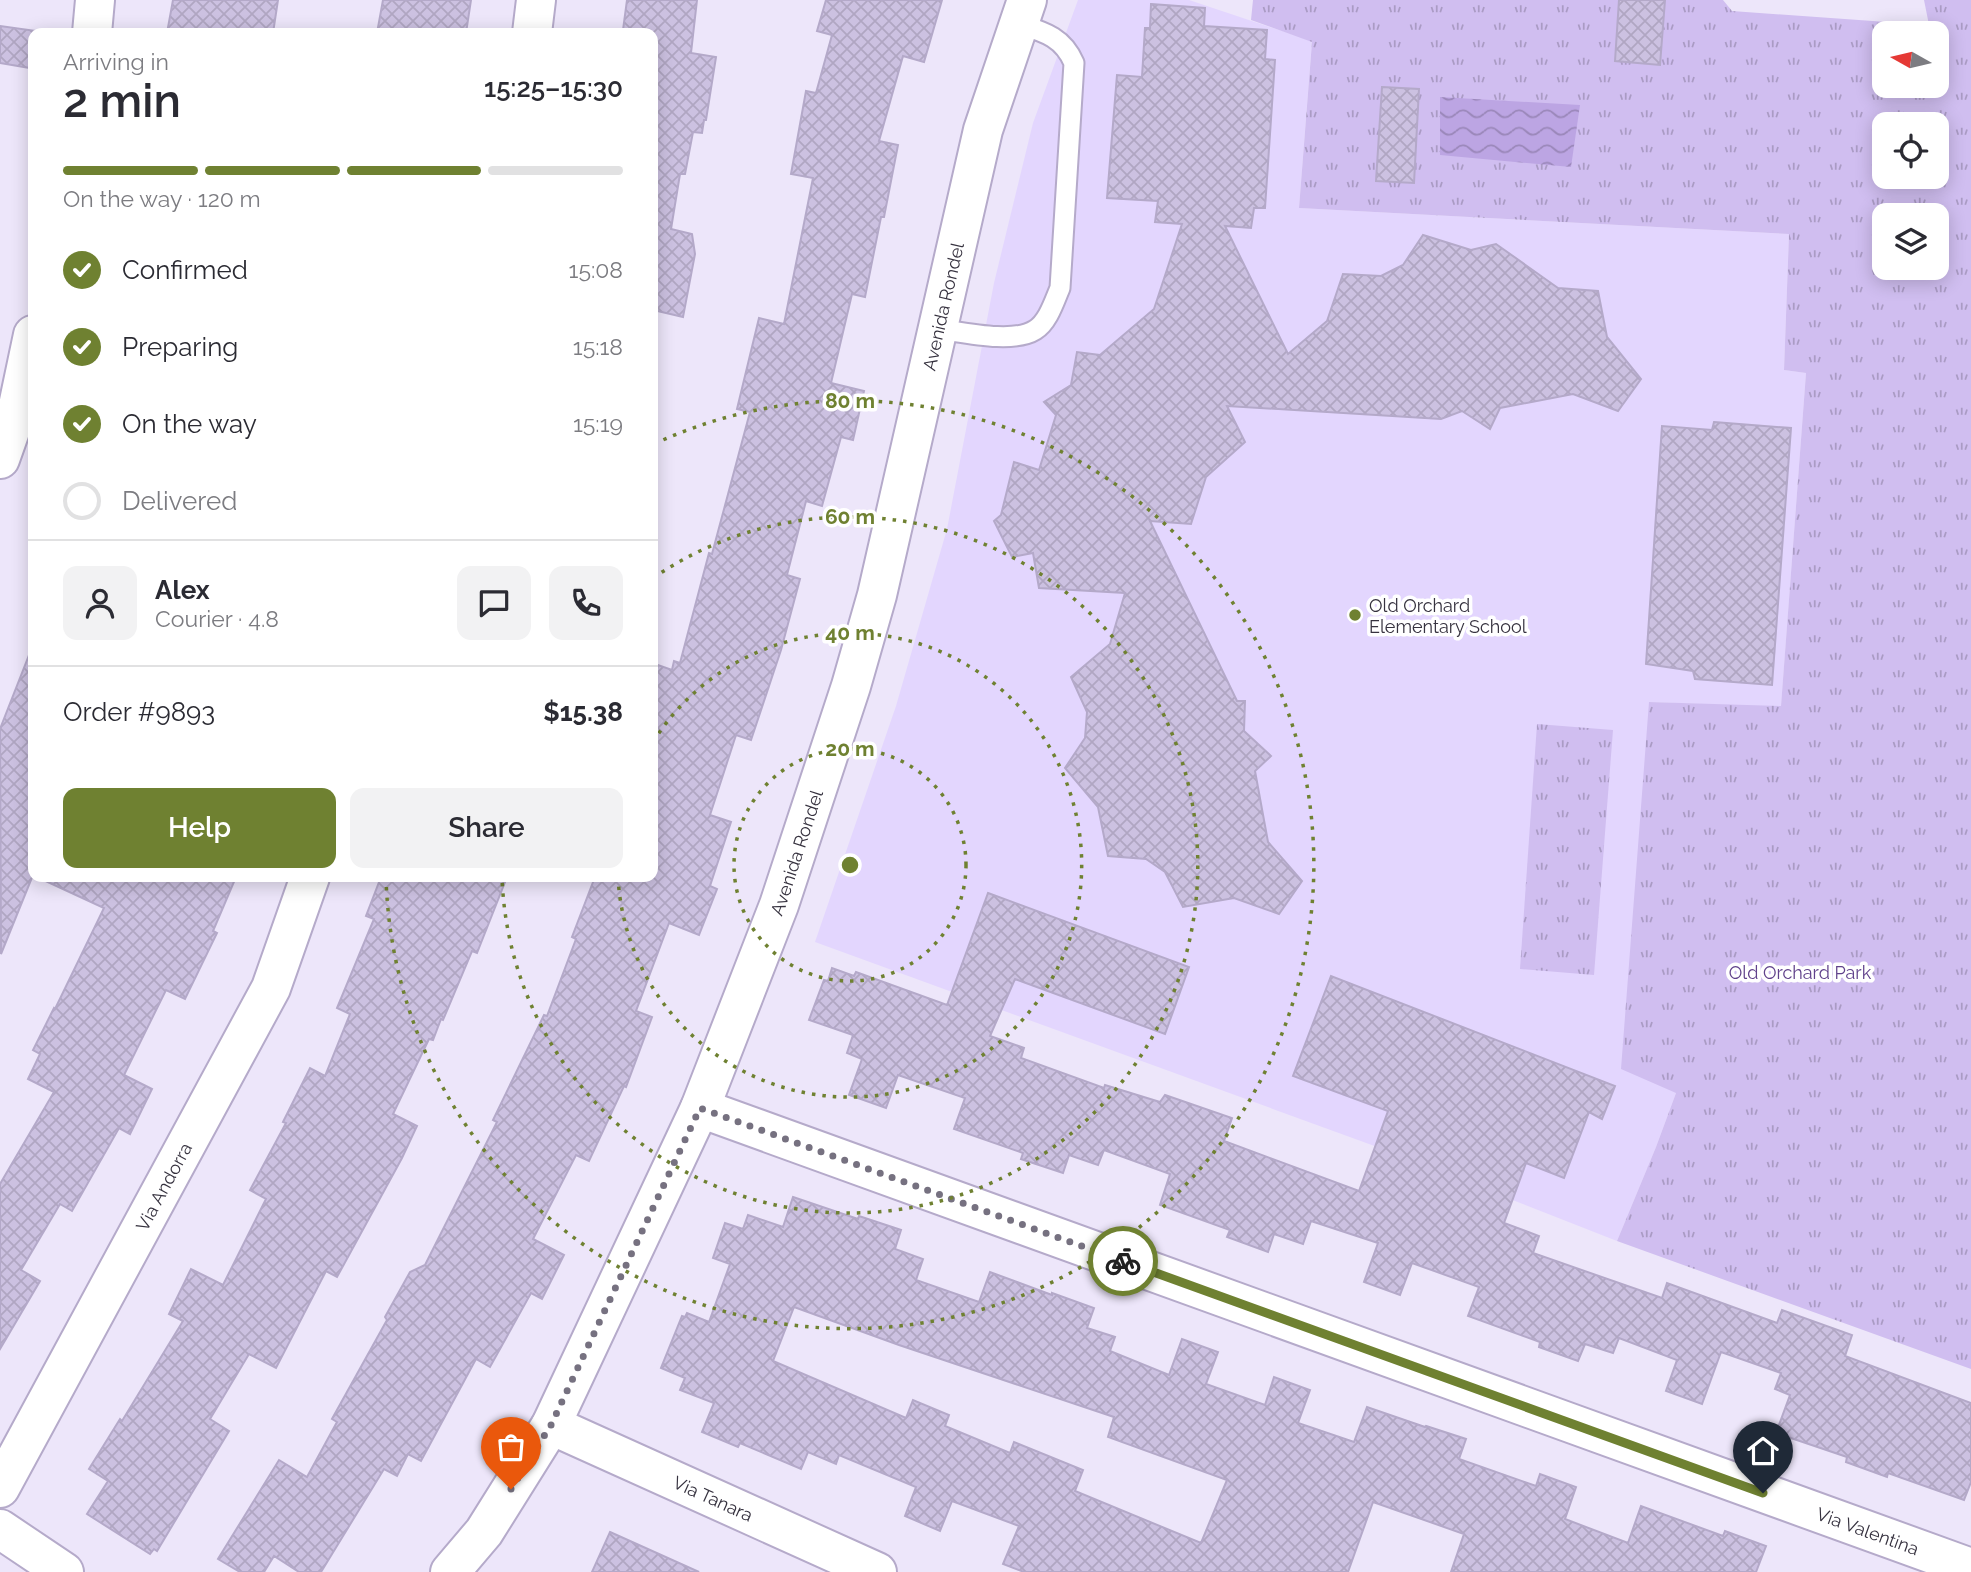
<!DOCTYPE html>
<html lang="en">
<head>
<meta charset="utf-8">
<style>
  body { margin:0; font-family:Raleway,sans-serif; background:#f2f2f3; color:#2b2b33; height:100vh; display:flex; flex-direction:column; font-size:26px; white-space:nowrap }
  * { box-sizing:border-box; margin:0 }
  p { font-size:23px; color:#7c7c81 }
  .icon { flex:none; width:38px; height:38px; fill:none; stroke:currentColor; stroke-width:2; stroke-linecap:round; stroke-linejoin:round }
  .map { position:relative; flex:1; overflow:hidden }
  .side { position:absolute; left:28px; top:28px; width:630px; height:854px; display:flex; flex-direction:column; background:#fff; border-radius:14px; box-shadow:0 4px 18px #0003 }
  .side>* { flex:none }
  .needle { width:46px; rotate:278deg }
  .buttons { position:absolute; left:1872px; top:21px; display:grid; gap:14px }
  .buttons a { display:grid; place-items:center; width:77px; height:77px; border-radius:14px; background:#fff; box-shadow:0 4px 18px #0003; font-size:35px }
  .pin { position:absolute; display:grid; place-items:center; width:60px; height:60px; color:#fff; margin:-72px -30px; border-radius:50% 50% 50% 0; rotate:-45deg; box-shadow:0 0 7px #0007 }
  .pin .icon { rotate:45deg }
  .courier { position:absolute; display:grid; place-items:center; width:70px; height:70px; margin:-35px; border:5px solid #6f8131; border-radius:50%; background:#fff; color:#222; box-shadow:0 2px 9px #0007 }
  .overview em { font-style:normal; font-weight:600 }
  .overview div { display:flex; flex-direction:column-reverse }
  .overview { display:flex; align-items:center; justify-content:space-between; height:119px; padding:0 35px }
  h1 { font-size:46px; font-weight:600; line-height:52px }
  .bar { display:grid; grid-template-columns:repeat(4,1fr); gap:10px 7px; align-content:center; height:84px; padding:0 35px }
  .bar i { height:9px; border-radius:5px; background:#e1e1e2 }
  .bar .current { background:#6f8131 }
  .bar p { grid-column:span 4 }
  .line { display:flex; align-items:center; gap:18px; padding:0 35px; border-top:2px solid #e1e1e2 }
  .line div { flex:1 }
  .round { display:grid; place-items:center; flex:none; width:74px; height:74px; border-radius:14px; background:#f2f2f3 }
  ol { padding:0 35px; list-style:none }
  li { display:flex; align-items:center; gap:21px; height:77px }
  li p { margin-inline-start:auto }
  li .icon { padding:7px; border-radius:50%; background:#6f8131; color:#fff; stroke-width:4 }
  li:last-child { color:#7c7c81 }
  li i { width:38px; height:38px; border:4px solid #e1e1e2; border-radius:50% }
  .action { display:flex; gap:14px; margin-top:auto; padding:14px 35px }
  .action a { flex:1; height:80px; border-radius:14px; background:#6f8131; color:#fff; font-size:28px; font-weight:600; line-height:80px; text-align:center }
  .action a+a { background:#f2f2f3; color:#2b2b33 }
  .map>svg:first-child { display:block }
  .built { fill:#e3d6fe }
  .park { fill:url(#park-tufts); fill-rule:evenodd }
  .water { fill:url(#water-waves) }
  .building { fill:url(#building-cross-hatch); stroke:#b4a9c9; stroke-width:2; fill-rule:evenodd }
  .lines { fill:none; stroke-linecap:round; stroke-linejoin:round }
  .lane-casing { stroke:#b5aaca; stroke-width:23 }
  .street-casing { stroke:#b5aaca; stroke-width:42 }
  .lane { stroke:#fff; stroke-width:19 }
  .street { stroke:#fff; stroke-width:38 }
  .done { stroke:#767180; stroke-width:7; stroke-dasharray:0 12.6 }
  .route { stroke:#6f8131; stroke-width:9 }
  .ring { fill:none; stroke:#6f8131; stroke-width:3.5; stroke-dasharray:3.5 7 }
  .poi-dot { fill:#6f8131; stroke:#fff; stroke-width:2.5 }
  .labels { text-anchor:middle; dominant-baseline:central; stroke-width:7; stroke-linejoin:round; paint-order:stroke }
  .street-label { font-size:18px; fill:#36323f; stroke:#fff }
  .poi-label { font-size:18px; fill:#36323f; stroke:#fff; text-anchor:start }
  .park-label { font-size:18px; fill:#60418b; stroke:#fff }
  .centre { fill:#6f8131; stroke:#fff; stroke-width:3.5 }
  .ring-label { font-size:21px; text-anchor:middle; font-weight:bold; fill:#6f8131; stroke:#fff; stroke-width:7; stroke-linejoin:round; paint-order:stroke }
</style>
</head>
<body>
<div class="map">
<svg width="1971" height="1572" viewBox="0 0 1971 1572">
  <defs>
    <pattern id="park-tufts" width="24" height="20" patternUnits="userSpaceOnUse" patternTransform="scale(1.75)"><rect width="24" height="20" fill="#d0bef0"/><path d="M3 7l-1-3M5 7V3M7 7l1-3M15 17l-1-3M17 17v-4M19 17l1-3" fill="none" stroke="#aa9bc4"/></pattern>
    <pattern id="water-waves" width="16" height="10" patternUnits="userSpaceOnUse" patternTransform="scale(1.75)"><rect width="16" height="10" fill="#bca5e3"/><path d="M0 5q4-4 8 0t8 0" fill="none" stroke="#9a87b9"/></pattern>
    <pattern id="building-cross-hatch" width="8" height="8" patternUnits="userSpaceOnUse" patternTransform="scale(1.75)"><rect width="8" height="8" fill="#ccc1e1"/><path d="M0 0l8 8M0 8l8-8" fill="none" stroke="#b0a6c2"/></pattern>
  </defs>
  <rect width="100%" height="100%" fill="#ede6fa"/>
  <!-- built -->
  <polygon class="built" points="1078,0 1189,0 1312,41 1299,208 1789,234 1784,370 1806,373 1781,707 1649,702 1676,1093 1656,1147 1617,1241 1380,1148 815,942 896,706 947,529 994,283 1033,123"/>
  <!-- park -->
  <g class="park">
    <path d="M1253,0H1723L1732,11L1929,25L1924,0H1971V1369L1617,1241L1656,1147L1676,1093L1621,1069L1649,702L1781,706L1806,373L1784,370L1789,234L1299,208L1312,42L1251,20ZM1885,33H1937V86H1885ZM1885,124H1937V177H1885ZM1885,215H1937V268H1885Z"/>
    <polygon points="1537,724 1613,730 1594,975 1520,969"/>
  </g>
  <!-- water -->
  <polygon class="water" points="1440,97 1580,105 1571,167 1440,155"/>
  <!-- building -->
  <g class="building">
    <polygon points="173,0 278,0 273,33 167,33"/>
    <polygon points="383,0 471,0 466,33 377,33"/>
    <polygon points="627,0 697,0 691,53 716,57 706,120 704,120 702,133 693,132 685,174 680,174 671,229 692,234 695,254 683,317 653,310 653,33 623,30"/>
    <polygon points="826,0 942,0 924,62 903,56 879,141 898,145 884,217 881,217 865,297 852,294 831,383 864,391 853,440 841,437 822,506 806,501 787,575 800,579 781,650 751,740 736,735 710,815 731,822 710,886 717,889 699,935 669,923 636,1011 652,1017 626,1087 624,1086 589,1161 576,1155 533,1239 564,1255 542,1299 531,1293 490,1367 476,1359 421,1461 408,1454 397,1476 384,1469 321,1572 299,1572 274,1556 264,1572 240,1572 218,1559 279,1460 307,1477 337,1422 332,1419 387,1320 385,1317 410,1272 425,1265 497,1122 493,1120 544,1015 547,1016 576,939 572,937 595,877 653,877 653,682 658,665 672,670 674,661 680,663 709,553 712,554 750,412 737,409 759,318 784,324 813,178 791,174 806,91 816,93 832,35 817,31"/>
    <polygon points="1619,0 1665,0 1660,65 1615,61"/>
    <polygon points="1151,4 1205,8 1204,26 1267,30 1265,59 1275,60 1265,208 1254,208 1251,228 1225,226 1288,354 1327,321 1343,274 1381,276 1403,265 1423,235 1471,250 1496,244 1558,288 1598,291 1607,337 1641,379 1618,411 1573,394 1500,408 1490,429 1462,411 1441,419 1227,406 1245,442 1206,477 1191,524 1150,521 1237,701 1245,701 1244,731 1271,756 1255,771 1268,842 1302,881 1279,914 1234,898 1183,907 1165,872 1146,859 1108,856 1098,807 1065,768 1085,738 1087,712 1071,677 1110,644 1125,593 1039,588 1033,553 1012,557 994,521 1001,515 1014,462 1039,470 1056,415 1044,402 1071,385 1077,352 1100,355 1154,309 1182,224 1155,222 1158,201 1107,198 1117,75 1142,77 1145,28 1150,28"/>
    <polygon points="0,26 36,31 35,33 33,33 30,68 0,63"/>
    <polygon points="1382,87 1419,89 1414,183 1376,181"/>
    <polygon points="1714,422 1791,428 1772,685 1695,679 1693,671 1646,664 1662,426 1712,430"/>
    <polygon points="31,650 33,650 33,875 1,954 0,729"/>
    <polygon points="37,877 236,877 213,931 217,933 185,999 166,990 124,1075 152,1089 130,1134 119,1128 72,1211 60,1204 21,1270 40,1281 0,1349 0,1184 54,1092 28,1079 40,1054 33,1050 54,1008 55,1009 104,908"/>
    <polygon points="381,877 507,877 477,953 472,951 443,1020 441,1019 433,1040 429,1039 393,1114 417,1126 402,1158 337,1277 326,1271 276,1368 249,1354 210,1419 229,1431 157,1551 154,1549 150,1554 87,1514 108,1481 89,1469 120,1419 122,1421 183,1321 169,1314 191,1269 223,1285 266,1199 250,1190 286,1123 283,1122 310,1068 325,1076 350,1014 337,1008 374,919 366,916"/>
    <polygon points="988,893 1189,967 1165,1034 1015,979 990,1036 1024,1048 1021,1058 1104,1088 1105,1085 1160,1102 1165,1095 1232,1118 1224,1141 1359,1191 1388,1111 1293,1076 1331,976 1615,1086 1602,1119 1589,1112 1564,1178 1526,1163 1504,1223 1539,1236 1533,1253 1662,1298 1667,1283 1777,1323 1782,1310 1852,1335 1845,1356 1971,1403 1971,1482 1964,1500 1888,1473 1887,1477 1846,1462 1847,1457 1776,1433 1790,1395 1775,1389 1781,1373 1721,1352 1702,1404 1666,1391 1677,1360 1619,1338 1613,1353 1585,1344 1578,1361 1539,1347 1540,1342 1468,1316 1479,1287 1412,1263 1400,1295 1364,1282 1378,1243 1311,1221 1303,1244 1274,1234 1268,1252 1227,1237 1230,1230 1160,1205 1170,1174 1104,1150 1098,1165 1069,1155 1063,1173 1021,1159 1023,1153 954,1129 965,1098 898,1075 886,1108 849,1095 862,1059 847,1053 853,1035 809,1020 824,980 828,981 832,968 854,976 856,972 947,1005"/>
    <path d="M793,1197L858,1219L859,1216L901,1230L895,1249L923,1259L916,1280L979,1302L990,1272L1052,1295V1293L1094,1308L1087,1328L1115,1337L1110,1351L1169,1375L1182,1339L1218,1352L1206,1384L1265,1405L1274,1377L1310,1390L1298,1423L1354,1442L1367,1407L1425,1427L1426,1426L1466,1439L1459,1459L1536,1486L1540,1474L1576,1487L1565,1519L1628,1543L1641,1506L1723,1536L1725,1531L1766,1546L1756,1572H1451L1464,1534L1373,1502L1348,1572H1024L1003,1564L1019,1526L952,1501L940,1531L905,1516L916,1487L839,1455L836,1464L808,1452L801,1469L740,1443L738,1447L702,1432L714,1403L680,1390L685,1378L661,1368L682,1316L685,1317L687,1313L709,1322L730,1264L713,1258L725,1223L743,1229L748,1215L783,1227ZM794,1307L899,1345L1114,1417L1108,1437L1227,1480L1201,1543L1075,1491L1083,1470L1014,1442L1010,1453L945,1426L949,1415L913,1400L906,1418L773,1361Z"/>
    <polygon points="610,1532 699,1572 592,1572"/>
  </g>
  <g class="lines">
    <!-- lane casing -->
    <g class="lane-casing">
      <path id="lane" d="M938,329C962,332 1013,344 1035,330C1048,322 1054,302 1060,288L1074,63C1063,37 1044,32 1019,24"/>
    </g>
    <!-- street casing -->
    <g class="street-casing">
      <g id="street">
        <polyline points="92,33 95,0"/>
        <polyline points="532,33 536,0"/>
        <polyline points="0,459 17,411 33,335"/>
        <path id="s1" d="M700,1108L1971,1568"/>
        <path id="s2" d="M551,1425L877,1572"/>
        <path id="s3" d="M0,1488L271,988L310,877"/>
        <polyline points="0,1529 64,1572"/>
        <path id="s4" d="M450,1572L484,1532L551,1425L700,1108L779,905L851,686L877,595L983,130L1027,0"/>
      </g>
    </g>
    <!-- lane -->
    <use href="#lane" class="lane"/>
    <!-- street -->
    <use href="#street" class="street"/>
  </g>
  <g class="lines">
    <!-- done -->
    <polyline class="done" points="511,1489 551,1425 700,1108 1123,1261"/>
    <!-- route -->
    <polyline class="route" points="1123,1261 1763,1493"/>
  </g>
  <!-- distance rings -->
  <g class="ring">
    <circle cx="850" cy="865" r="116"/>
    <path d="M653 742A232 232 0 1 1 618 877"/>
    <path d="M653 578A348 348 0 1 1 502 877"/>
    <path d="M654 444A464 464 0 1 1 386 877"/>
  </g>
  <!-- markers -->
  <circle class="poi-dot" cx="1355" cy="615" r="7"/>
  <g class="labels">
    <!-- street labels -->
    <g class="street-label">
      <text stroke="none"><textPath href="#s4" startOffset="1368">Avenida Rondel</textPath></text>
      <text stroke="none"><textPath href="#s4" startOffset="802">Avenida Rondel</textPath></text>
      <text stroke="none"><textPath href="#s3" startOffset="343">Via Andorra</textPath></text>
      <text stroke="none"><textPath href="#s2" startOffset="178">Via Tanara</textPath></text>
      <text stroke="none"><textPath href="#s1" startOffset="1242">Via Valentina</textPath></text>
    </g>
    <!-- poi labels -->
    <g class="poi-label">
      <text x="1369" y="605">Old Orchard<tspan x="1369" dy="21">Elementary School</tspan></text>
    </g>
    <!-- park labels -->
    <g class="park-label">
      <text x="1800" y="972">Old Orchard Park</text>
    </g>
  </g>
  <circle cx="850" cy="865" r="10" class="centre"/>
  <g class="ring-label">
    <text x="850" y="408">80 m</text>
    <text x="850" y="524">60 m</text>
    <text x="850" y="640">40 m</text>
    <text x="850" y="756">20 m</text>
  </g>
</svg>
<div class="buttons">
<a><svg class="needle" viewBox="-14 -14 28 28"><path d="M0-13l5 13h-10z" fill="#e53935"/><path d="M0 13l5-13h-10z" fill="#7c7c81"/></svg></a>
<a><svg class="icon" aria-label="locate" viewBox="0 0 24 24"><circle cx="12" cy="12" r="6"/><path d="M12 2v4M12 18v4M2 12h4M18 12h4"/></svg></a>
<a><svg class="icon" aria-label="layers" viewBox="0 0 24 24"><path d="M12 4l9 5-9 5-9-5zM3 14l9 5 9-5"/></svg></a>
</div>
<div class="pin" style="left:511px;top:1489px;background:#ea580c"><svg class="icon" aria-label="bag" viewBox="0 0 24 24"><path d="M5 8h14l-1 12H6zM9 8a3 3 0 0 1 6 0"/></svg></div>
<div class="pin" style="left:1763px;top:1493px;background:#1f2937"><svg class="icon" aria-label="home" viewBox="0 0 24 24"><path d="M3 11l9-7 9 7M6 9v11h12V9"/></svg></div>
<div class="courier" style="left:1123px;top:1261px"><svg class="icon" aria-label="bike" viewBox="0 0 24 24"><circle cx="6" cy="16" r="4"/><circle cx="18" cy="16" r="4"/><path d="M6 16l4-8h5l3 8M10 8l3 8H6M13 5h3"/></svg></div>
<section class="side">
<div class="overview"><div><h1>2 min</h1><p>Arriving in</p></div><em>15:25–15:30</em></div>
<div class="bar"><i class="current"></i><i class="current"></i><i class="current"></i><i></i><p>On the way · 120 m</p></div>
<ol>
<li><svg class="icon" aria-label="check" viewBox="0 0 24 24"><path d="M5 12l5 5 9-10"/></svg>Confirmed<p>15:08</p></li>
<li><svg class="icon" aria-label="check" viewBox="0 0 24 24"><path d="M5 12l5 5 9-10"/></svg>Preparing<p>15:18</p></li>
<li><svg class="icon" aria-label="check" viewBox="0 0 24 24"><path d="M5 12l5 5 9-10"/></svg>On the way<p>15:19</p></li>
<li><i></i>Delivered</li>
</ol>
<div class="line" style="height:126px"><a class="round"><svg class="icon" aria-label="person" viewBox="0 0 24 24"><circle cx="12" cy="8" r="4"/><path d="M4 21q1-7 8-7t8 7"/></svg></a><div><b>Alex</b><p>Courier · 4.8</p></div><a class="round"><svg class="icon" aria-label="chat" viewBox="0 0 24 24"><path d="M4 5h16v11H9l-5 4z"/></svg></a><a class="round"><svg class="icon" aria-label="phone" viewBox="0 0 24 24"><path d="M5 4h4l2 5-3 2q2 4 5 5l2-3 5 2v4C11 20 4 13 5 4z"/></svg></a></div>
<div class="line" style="height:91px"><div>Order #9893</div><b>$15.38</b></div>
<div class="action"><a>Help</a><a>Share</a></div>
</section>
</div>
</body>
</html>
